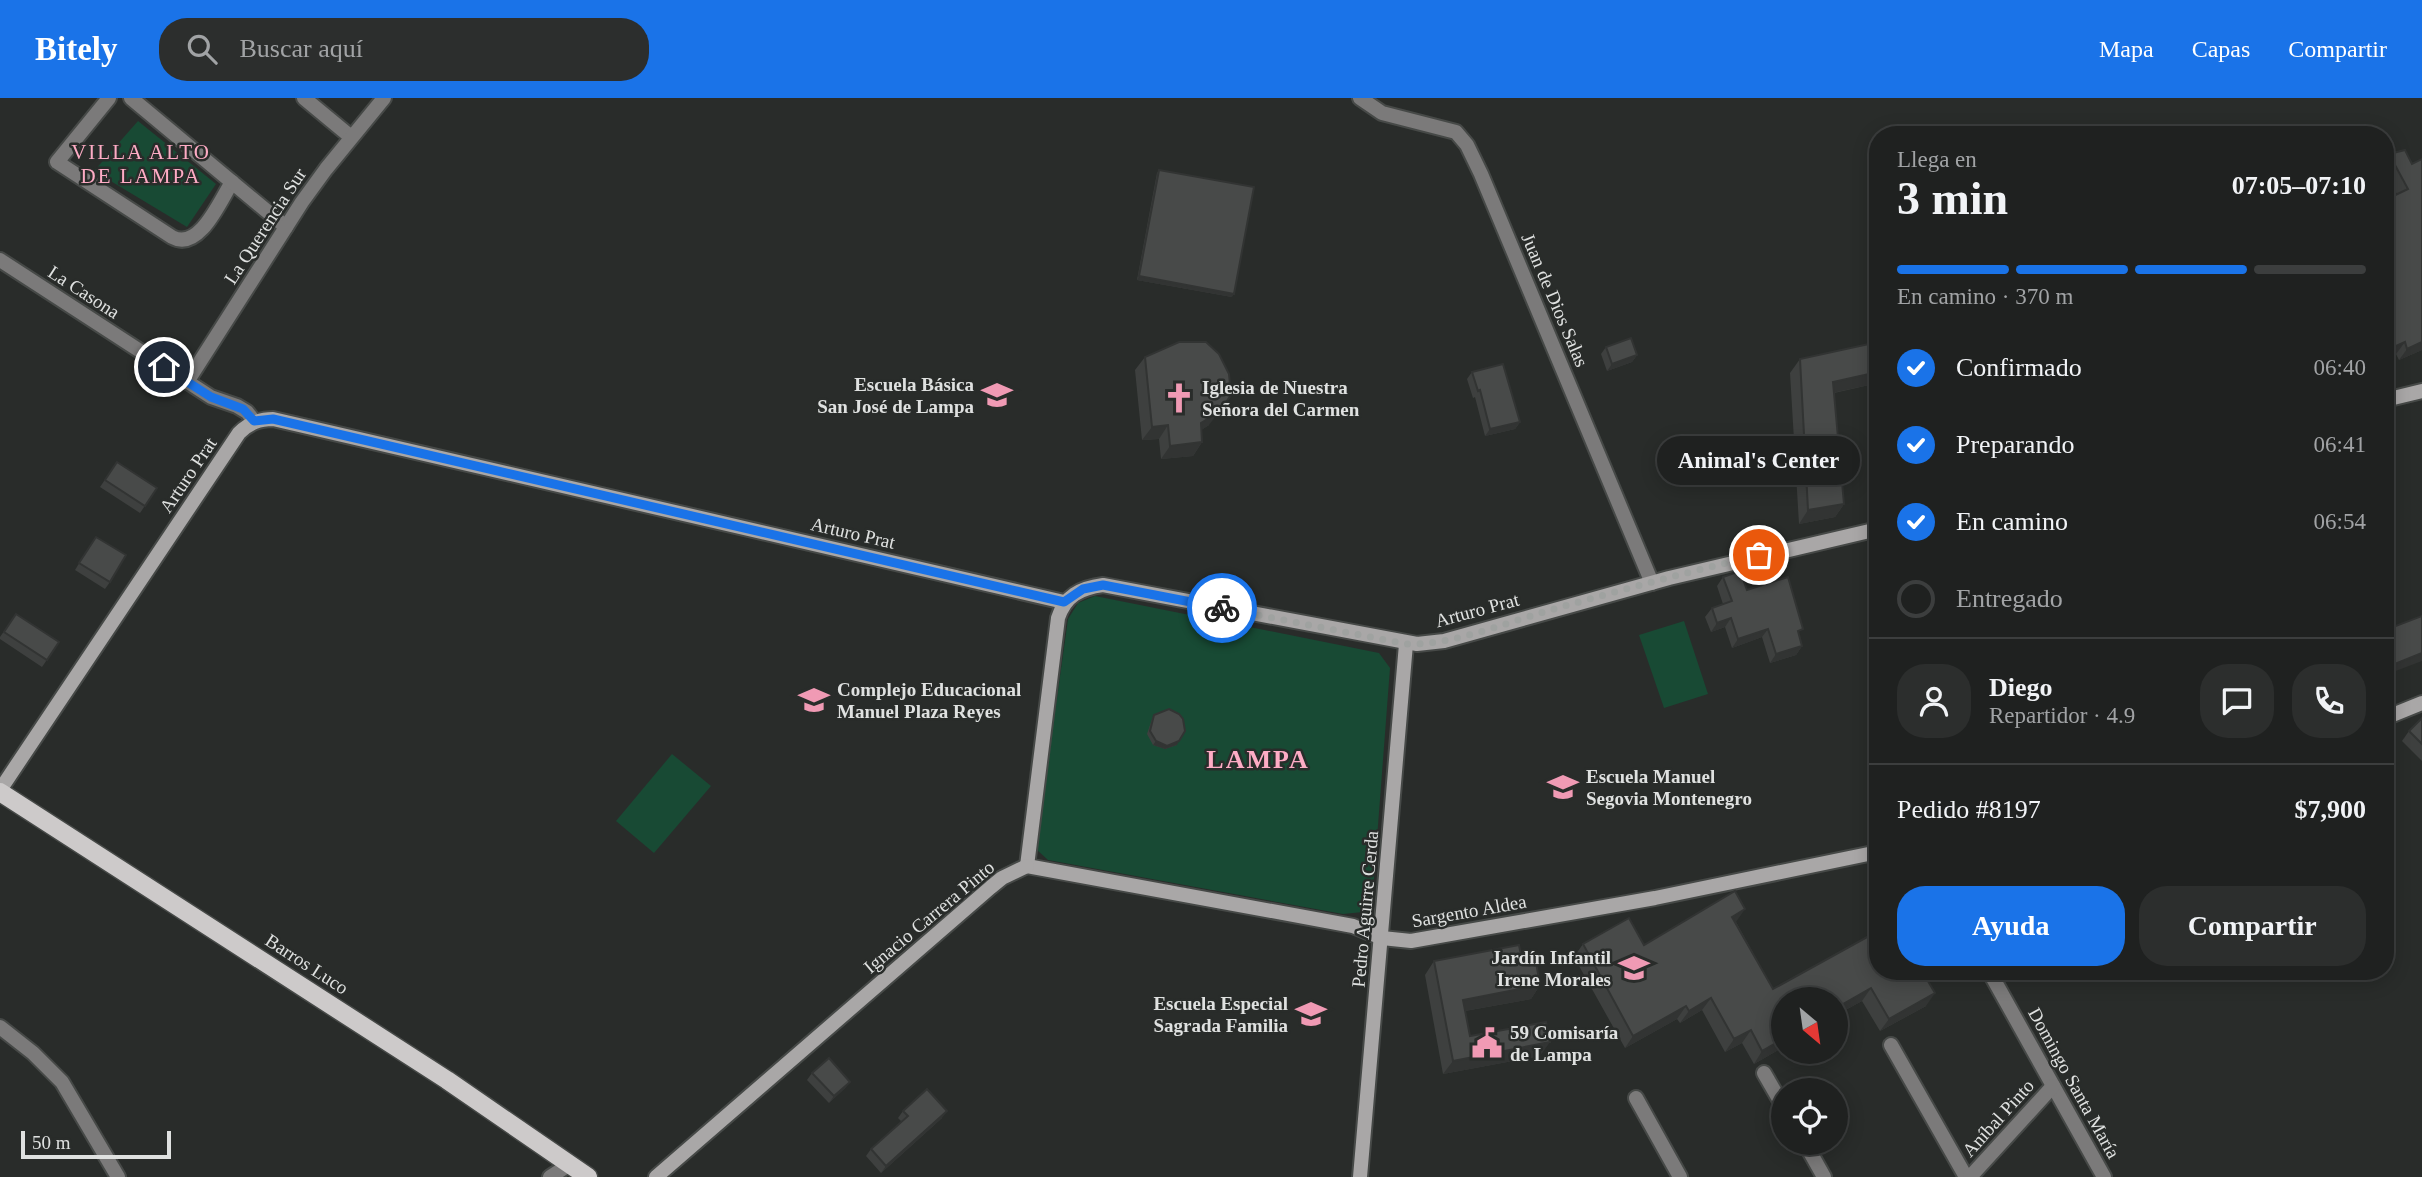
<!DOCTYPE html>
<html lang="es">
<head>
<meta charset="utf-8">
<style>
  body { margin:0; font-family:"Times New Roman",serif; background:#2c2e2d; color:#f1f3f6; height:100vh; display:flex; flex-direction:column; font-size:26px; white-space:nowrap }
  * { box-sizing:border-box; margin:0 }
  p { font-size:23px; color:#a1a3a5 }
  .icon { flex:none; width:38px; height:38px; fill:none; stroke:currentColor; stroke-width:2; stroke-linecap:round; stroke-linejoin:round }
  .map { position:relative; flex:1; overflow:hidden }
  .details { position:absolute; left:1869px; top:28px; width:525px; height:854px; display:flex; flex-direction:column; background:#1f2120; border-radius:28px; box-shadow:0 4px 18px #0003,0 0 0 2px #3c3e3e }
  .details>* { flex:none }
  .needle { width:46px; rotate:151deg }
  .controls { position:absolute; left:1771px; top:889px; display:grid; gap:14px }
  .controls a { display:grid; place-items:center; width:77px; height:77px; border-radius:50%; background:#1f2120; box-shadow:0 4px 18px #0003,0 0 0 2px #3c3e3e; font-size:35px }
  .scale { position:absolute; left:21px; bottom:18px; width:150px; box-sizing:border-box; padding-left:7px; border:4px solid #dfe1e0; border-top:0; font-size:19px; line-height:24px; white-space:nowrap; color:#dfe1e0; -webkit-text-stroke:5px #292c2a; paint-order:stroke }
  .pin { position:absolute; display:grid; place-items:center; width:60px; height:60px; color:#fff; margin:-30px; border:4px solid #fff; border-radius:50%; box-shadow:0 2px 7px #0007 }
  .courier { position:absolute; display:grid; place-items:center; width:70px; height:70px; margin:-35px; border:5px solid #1a73e8; border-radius:50%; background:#fff; color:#222; box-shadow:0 2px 9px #0007 }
  .bubble { position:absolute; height:49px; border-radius:24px; background:#1f2120; box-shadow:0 4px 18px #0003,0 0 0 2px #3c3e3e; font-size:23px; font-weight:700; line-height:49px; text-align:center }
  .summary em { font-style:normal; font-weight:700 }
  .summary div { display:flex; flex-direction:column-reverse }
  .summary { display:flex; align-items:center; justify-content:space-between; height:119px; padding:0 28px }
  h1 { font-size:46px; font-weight:700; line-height:52px }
  .bar { display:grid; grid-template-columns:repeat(4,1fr); gap:10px 7px; align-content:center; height:84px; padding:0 28px }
  .bar i { height:9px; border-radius:5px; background:#3c3e3e }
  .bar .on { background:#1a73e8 }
  .bar p { grid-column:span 4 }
  .line { display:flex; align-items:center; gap:18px; padding:0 28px; border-top:2px solid #3c3e3e }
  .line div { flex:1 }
  .round { display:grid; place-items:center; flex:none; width:74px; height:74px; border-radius:28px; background:#2c2e2d }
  ol { padding:0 28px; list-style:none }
  li { display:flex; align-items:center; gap:21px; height:77px }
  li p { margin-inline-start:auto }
  li .icon { padding:7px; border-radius:50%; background:#1a73e8; color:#fff; stroke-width:4 }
  li:last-child { color:#a1a3a5 }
  li i { width:38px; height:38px; border:4px solid #3c3e3e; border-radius:50% }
  .cta { display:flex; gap:14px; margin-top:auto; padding:14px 28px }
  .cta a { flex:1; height:80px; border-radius:28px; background:#1a73e8; color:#fff; font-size:28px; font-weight:700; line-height:80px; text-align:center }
  .cta a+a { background:#2c2e2d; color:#f1f3f6 }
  header { display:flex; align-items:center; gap:42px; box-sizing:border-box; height:98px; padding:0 35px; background:#1a73e8; color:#fff }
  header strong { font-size:33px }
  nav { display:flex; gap:38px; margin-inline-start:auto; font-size:24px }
  .search { width:490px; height:63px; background:#2c2e2d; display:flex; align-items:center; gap:18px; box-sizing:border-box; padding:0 24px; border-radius:28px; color:#a1a3a5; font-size:26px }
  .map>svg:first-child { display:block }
  .green { fill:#184a34 }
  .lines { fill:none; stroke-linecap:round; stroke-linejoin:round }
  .street-casing { stroke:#464947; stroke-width:18 }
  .secondary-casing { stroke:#464947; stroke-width:18 }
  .primary-casing { stroke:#464947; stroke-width:21 }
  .street { stroke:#7b7a7a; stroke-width:14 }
  .secondary { stroke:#a9a7a7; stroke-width:14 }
  .primary { stroke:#cdcaca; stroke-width:18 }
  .wall { fill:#3e403f }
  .shaded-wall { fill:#323433 }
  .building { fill:#484a49; stroke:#323433; stroke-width:2 }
  .done { stroke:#9fa2a0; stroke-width:7; stroke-dasharray:0 12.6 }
  .route { stroke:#1a73e8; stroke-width:9 }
  .labels { text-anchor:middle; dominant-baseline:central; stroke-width:5; stroke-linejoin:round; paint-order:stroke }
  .street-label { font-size:19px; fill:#dfe1e0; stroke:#292c2a }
  .poi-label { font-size:19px; font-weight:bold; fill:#dfe1e0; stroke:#292c2a; text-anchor:start }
  .neighbourhood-label { font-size:21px; letter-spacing:2px; fill:#feacc5; stroke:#292c2a }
  .district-label { font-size:26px; font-weight:bold; letter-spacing:2px; fill:#feacc5; stroke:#292c2a }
</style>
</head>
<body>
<header>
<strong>Bitely</strong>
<div class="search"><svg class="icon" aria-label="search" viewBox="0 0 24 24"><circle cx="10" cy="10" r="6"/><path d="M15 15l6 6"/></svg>Buscar aquí</div>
<nav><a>Mapa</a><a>Capas</a><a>Compartir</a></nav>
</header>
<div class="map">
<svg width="2422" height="1079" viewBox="0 0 2422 1079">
  <rect width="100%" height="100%" fill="#292c2a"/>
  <!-- green -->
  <g class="green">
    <polygon points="138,23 216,86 187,129 94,73"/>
    <polygon points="1095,498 1379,555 1390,570 1372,806 1363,814 1343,816 1048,762 1036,751 1068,521 1078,505"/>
    <polygon points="1684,523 1708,596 1664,610 1639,537"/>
    <polygon points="672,656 711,688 654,755 616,723"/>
  </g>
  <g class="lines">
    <!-- street casing -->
    <g class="street-casing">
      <g id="street">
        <path d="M109,0L57,64L172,139C199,154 220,103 232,84"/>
        <polyline points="131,0 286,129"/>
        <polyline points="304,0 351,39"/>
        <polyline points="1360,0 1382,15 1456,34 1467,47 1481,76 1652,485"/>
        <polyline points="0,162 211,299 237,308 247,314 254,323"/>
        <polyline points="187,284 302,104 326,71 384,0"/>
        <polyline points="1989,873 2104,1079"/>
        <polyline points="0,929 33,955 62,984 118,1079"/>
        <polyline points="1891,947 1966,1079"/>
        <polyline points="1764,975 1783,1008"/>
        <polyline points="1636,1000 1680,1079"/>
        <polyline points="1805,1045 1824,1079"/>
        <polyline points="550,1079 570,1066"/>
        <polyline points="1970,1079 2053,988"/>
      </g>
    </g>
    <!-- secondary casing -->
    <g class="secondary-casing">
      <g id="secondary">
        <polyline points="2385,302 2422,293"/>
        <polyline points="2385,620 2422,605"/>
        <path d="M0,692L239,335C249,325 259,321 273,321L1064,504"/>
        <path d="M1027,768L1058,520C1065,498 1080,490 1103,487L1417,546L1444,543L1669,480L1878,431"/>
        <polyline points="1027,768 1353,828 1382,840 1411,843 1655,800 1878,754"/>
        <polyline points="656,1079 991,789 1002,780 1027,768"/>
        <polyline points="1360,1079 1406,546"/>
      </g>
    </g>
    <!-- primary casing -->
    <g class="primary-casing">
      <polyline id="primary" points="0,694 447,982 588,1079"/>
    </g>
    <!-- street -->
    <use href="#street" class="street"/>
    <!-- secondary -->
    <use href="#secondary" class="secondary"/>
    <!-- primary -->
    <use href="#primary" class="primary"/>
  </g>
  <!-- wall -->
  <g class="wall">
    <polygon points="2389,56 2412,66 2422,61 2422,252 2399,262 2396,256 2397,96 2385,75 2385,62"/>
    <polygon points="1159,72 1232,199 1137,182 1157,75"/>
    <polygon points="1878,244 1878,285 1834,295 1844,406 1835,419 1799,426 1790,275 1800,261"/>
    <polygon points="1606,249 1637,257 1632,264 1607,273 1601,256"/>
    <polygon points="1145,259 1209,327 1201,332 1202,344 1193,358 1161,361 1159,341 1142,342 1135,272"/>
    <polygon points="1472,274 1520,324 1515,331 1485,338 1475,299 1473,300 1467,281"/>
    <polygon points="117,364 157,390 140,415 100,389"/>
    <polygon points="91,446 110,484 105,491 75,472"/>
    <polygon points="1723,479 1747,492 1799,537 1802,548 1796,557 1770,565 1762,539 1732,550 1725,529 1711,534 1705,519 1712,510 1723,506 1717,488"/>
    <polygon points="16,516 59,544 42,569 0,541 0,539"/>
    <polygon points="1154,617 1177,647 1165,651 1153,647 1147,636 1152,621"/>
    <polygon points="2422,620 2422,663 2402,643 2409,633"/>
    <polygon points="1736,824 1773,891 1878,833 1926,908 1880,933 1862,903 1783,946 1780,951 1754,966 1742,945 1725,954 1702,912 1680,925 1677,921 1625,950 1574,859 1583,846 1644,847"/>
    <polygon points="1434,863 1523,867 1540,887 1531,901 1465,913 1470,938 1540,958 1443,976 1425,877"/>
    <polygon points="812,975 850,984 845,990 829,1005 807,982"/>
    <polygon points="903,1013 942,1020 881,1075 866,1058 871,1051 902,1024 898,1020"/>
  </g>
  <!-- shaded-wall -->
  <g class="shaded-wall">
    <polygon points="1139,178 1234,196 1232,199 1137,182"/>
    <polygon points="2405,244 2396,256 2385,261 2385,253"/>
    <polygon points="2422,244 2422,252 2399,262 2407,251"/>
    <polygon points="1637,257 1632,264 1607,273 1612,266"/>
    <polygon points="1878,274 1878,285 1823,297 1833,284"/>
    <polygon points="1219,314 1209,327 1191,339 1201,325"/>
    <polygon points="1520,324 1515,331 1485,338 1490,331"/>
    <polygon points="1168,327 1159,341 1142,342 1152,329"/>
    <polygon points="1202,344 1193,358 1161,361 1170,348"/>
    <polygon points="1844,406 1835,419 1799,426 1808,412"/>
    <polygon points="1731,520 1725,529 1711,534 1717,525"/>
    <polygon points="1768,531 1762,539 1732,550 1738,541"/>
    <polygon points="1802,548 1796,557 1770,565 1776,556"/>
    <polygon points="2422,555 2422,563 2385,577 2385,570"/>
    <polygon points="1156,643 1179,643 1177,647 1165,651 1153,647"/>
    <polygon points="1745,811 1736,824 1724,831 1732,819"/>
    <polygon points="1540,887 1531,901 1453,915 1463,902"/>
    <polygon points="1871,890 1862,903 1836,917 1836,910"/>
    <polygon points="1935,895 1926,908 1880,933 1889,921"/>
    <polygon points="1711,900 1702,912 1680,925 1689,913"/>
    <polygon points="1686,908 1677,921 1625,950 1633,938"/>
    <polygon points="1751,932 1742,945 1725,954 1734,941"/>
    <polygon points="1783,941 1783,946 1780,951 1754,966 1762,953"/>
    <polygon points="1550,944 1540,958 1443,976 1453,963"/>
    <polygon points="850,984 845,990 829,1005 834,998"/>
    <polygon points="947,1013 942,1020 881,1075 886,1068"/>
  </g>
  <!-- building -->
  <g class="building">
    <polygon points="2405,52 2412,66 2422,61 2422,244 2407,251 2405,244 2385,253 2385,102 2408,91 2389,56"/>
    <polygon points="1159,72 1254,89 1234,196 1139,178"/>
    <polygon points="1631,240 1637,257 1612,266 1606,249"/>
    <polygon points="1179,244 1206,244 1219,256 1229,276 1231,297 1219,314 1201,325 1202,344 1170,348 1168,327 1152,329 1145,259"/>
    <polygon points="1878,244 1878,274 1833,284 1844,406 1808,412 1800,261"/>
    <polygon points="1503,266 1520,324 1490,331 1480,292 1478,293 1472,274"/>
    <polygon points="117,364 157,390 145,408 105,382"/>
    <polygon points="96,439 126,457 110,484 79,465"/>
    <polygon points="1740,473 1747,492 1788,479 1803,531 1798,533 1802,548 1776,556 1768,531 1738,541 1731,520 1717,525 1712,510 1732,503 1723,479"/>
    <polygon points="16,516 59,544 47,562 4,534"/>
    <polygon points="2422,518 2422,555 2385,570 2385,532"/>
    <polygon points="1169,611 1179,616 1183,621 1185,633 1179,643 1167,648 1156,643 1150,633 1154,617"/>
    <polygon points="2422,620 2422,646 2409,633"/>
    <polygon points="1735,793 1745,811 1732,819 1773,891 1878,833 1878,873 1922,873 1935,895 1889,921 1871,890 1836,910 1836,901 1783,901 1783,941 1762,953 1751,932 1734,941 1711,900 1689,913 1686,908 1633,938 1583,846 1629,820 1644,847"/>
    <polygon points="1519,847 1523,867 1536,864 1540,887 1463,902 1470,938 1546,924 1550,944 1453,963 1434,863"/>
    <polygon points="829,960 850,984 834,998 812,975"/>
    <polygon points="927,991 947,1013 886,1068 871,1051 908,1018 903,1013"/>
  </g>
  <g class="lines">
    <!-- done -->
    <path class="done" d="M1222,510L1406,546C1453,547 1502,526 1547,513C1617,493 1688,474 1759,457"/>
    <!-- route -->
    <polyline class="route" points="164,269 211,299 243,311 254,323 273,321 1064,504 1083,491 1103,487 1222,510"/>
  </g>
  <!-- icons -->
  <defs>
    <g id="school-bare" transform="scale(2.415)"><path d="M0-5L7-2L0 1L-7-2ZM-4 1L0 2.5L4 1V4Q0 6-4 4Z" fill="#f09ab4" stroke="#292c2a" stroke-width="2.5" paint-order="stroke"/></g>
    <g id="church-bare" transform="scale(2.415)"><path d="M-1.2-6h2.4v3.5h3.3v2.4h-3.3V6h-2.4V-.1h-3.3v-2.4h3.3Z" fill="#f09ab4" stroke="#292c2a" stroke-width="2.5" paint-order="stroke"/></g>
    <g id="civic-bare" transform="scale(2.415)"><path d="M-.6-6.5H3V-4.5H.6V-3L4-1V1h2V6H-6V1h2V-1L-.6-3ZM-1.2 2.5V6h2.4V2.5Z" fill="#f09ab4" stroke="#292c2a" stroke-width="2.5" paint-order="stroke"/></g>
  </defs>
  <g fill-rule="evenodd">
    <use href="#school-bare" x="997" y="297"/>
    <use href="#church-bare" x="1179" y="300"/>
    <use href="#school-bare" x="814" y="602"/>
    <use href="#school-bare" x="1563" y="689"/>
    <use href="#school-bare" x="1634" y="870"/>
    <use href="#school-bare" x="1311" y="916"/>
    <use href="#civic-bare" x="1487" y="945"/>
  </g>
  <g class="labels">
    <!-- street labels -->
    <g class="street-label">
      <text transform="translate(265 128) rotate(-57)">La Querencia Sur</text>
      <text transform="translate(84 194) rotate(33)">La Casona</text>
      <text transform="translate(1555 202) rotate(67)">Juan de Dios Salas</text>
      <text transform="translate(188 377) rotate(-56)">Arturo Prat</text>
      <text transform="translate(853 435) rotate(13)">Arturo Prat</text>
      <text transform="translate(1477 512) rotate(-15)">Arturo Prat</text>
      <text transform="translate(1365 811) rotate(-85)">Pedro Aguirre Cerda</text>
      <text transform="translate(1469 813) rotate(-10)">Sargento Aldea</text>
      <text transform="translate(929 819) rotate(-40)">Ignacio Carrera Pinto</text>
      <text transform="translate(307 866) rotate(33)">Barros Luco</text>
      <text transform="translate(2074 985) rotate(61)">Domingo Santa María</text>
      <text transform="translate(1998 1020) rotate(-48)">Aníbal Pinto</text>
    </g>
    <!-- poi labels -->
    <g class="poi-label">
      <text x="974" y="286" text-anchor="end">Escuela Básica<tspan x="974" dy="22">San José de Lampa</tspan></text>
      <text x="1202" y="289">Iglesia de Nuestra<tspan x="1202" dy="22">Señora del Carmen</tspan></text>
      <text x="837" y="591">Complejo Educacional<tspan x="837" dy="22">Manuel Plaza Reyes</tspan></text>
      <text x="1586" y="678">Escuela Manuel<tspan x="1586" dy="22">Segovia Montenegro</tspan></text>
      <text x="1611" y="859" text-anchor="end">Jardín Infantil<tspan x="1611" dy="22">Irene Morales</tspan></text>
      <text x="1288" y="905" text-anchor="end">Escuela Especial<tspan x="1288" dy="22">Sagrada Familia</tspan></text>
      <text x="1510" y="934">59 Comisaría<tspan x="1510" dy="22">de Lampa</tspan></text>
    </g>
    <!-- neighbourhood labels -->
    <g class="neighbourhood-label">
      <text x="141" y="54">VILLA ALTO<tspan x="141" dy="24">DE LAMPA</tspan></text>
    </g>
    <!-- district labels -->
    <g class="district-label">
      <text x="1258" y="661">LAMPA</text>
    </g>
  </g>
</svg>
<div class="controls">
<a><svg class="needle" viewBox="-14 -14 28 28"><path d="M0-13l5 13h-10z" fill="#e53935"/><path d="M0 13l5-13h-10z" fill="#a1a3a5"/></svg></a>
<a><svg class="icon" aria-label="locate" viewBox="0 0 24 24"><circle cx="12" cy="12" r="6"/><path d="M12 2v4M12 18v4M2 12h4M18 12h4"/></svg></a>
</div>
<div class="scale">50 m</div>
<div class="pin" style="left:1759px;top:457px;background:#ea580c"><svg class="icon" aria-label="bag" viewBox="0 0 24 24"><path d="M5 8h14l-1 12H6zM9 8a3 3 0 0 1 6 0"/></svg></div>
<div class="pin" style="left:164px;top:269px;background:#1f2937"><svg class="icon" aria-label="home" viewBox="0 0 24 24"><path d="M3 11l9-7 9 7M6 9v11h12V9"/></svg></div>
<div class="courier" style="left:1222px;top:510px"><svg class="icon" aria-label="bike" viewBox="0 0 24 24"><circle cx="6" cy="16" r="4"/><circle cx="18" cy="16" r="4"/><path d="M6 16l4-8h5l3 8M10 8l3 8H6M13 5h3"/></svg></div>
<div class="bubble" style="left:1657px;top:338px;width:203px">Animal's Center</div>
<section class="details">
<div class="summary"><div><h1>3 min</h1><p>Llega en</p></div><em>07:05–07:10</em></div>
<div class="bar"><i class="on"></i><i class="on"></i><i class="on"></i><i></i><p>En camino · 370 m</p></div>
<ol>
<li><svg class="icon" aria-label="check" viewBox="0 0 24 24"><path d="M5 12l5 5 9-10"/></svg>Confirmado<p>06:40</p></li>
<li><svg class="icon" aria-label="check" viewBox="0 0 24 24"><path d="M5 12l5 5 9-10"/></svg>Preparando<p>06:41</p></li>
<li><svg class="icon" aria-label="check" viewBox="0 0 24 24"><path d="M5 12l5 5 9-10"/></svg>En camino<p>06:54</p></li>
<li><i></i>Entregado</li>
</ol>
<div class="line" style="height:126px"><a class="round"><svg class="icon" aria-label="person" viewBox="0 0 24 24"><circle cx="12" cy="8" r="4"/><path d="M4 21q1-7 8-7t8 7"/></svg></a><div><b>Diego</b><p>Repartidor · 4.9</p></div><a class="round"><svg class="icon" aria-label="chat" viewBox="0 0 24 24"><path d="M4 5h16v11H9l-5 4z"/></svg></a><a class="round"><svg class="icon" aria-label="phone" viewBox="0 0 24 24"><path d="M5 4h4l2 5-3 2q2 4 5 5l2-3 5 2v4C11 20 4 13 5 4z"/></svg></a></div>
<div class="line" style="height:91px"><div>Pedido #8197</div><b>$7,900</b></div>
<div class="cta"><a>Ayuda</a><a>Compartir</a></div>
</section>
</div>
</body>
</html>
